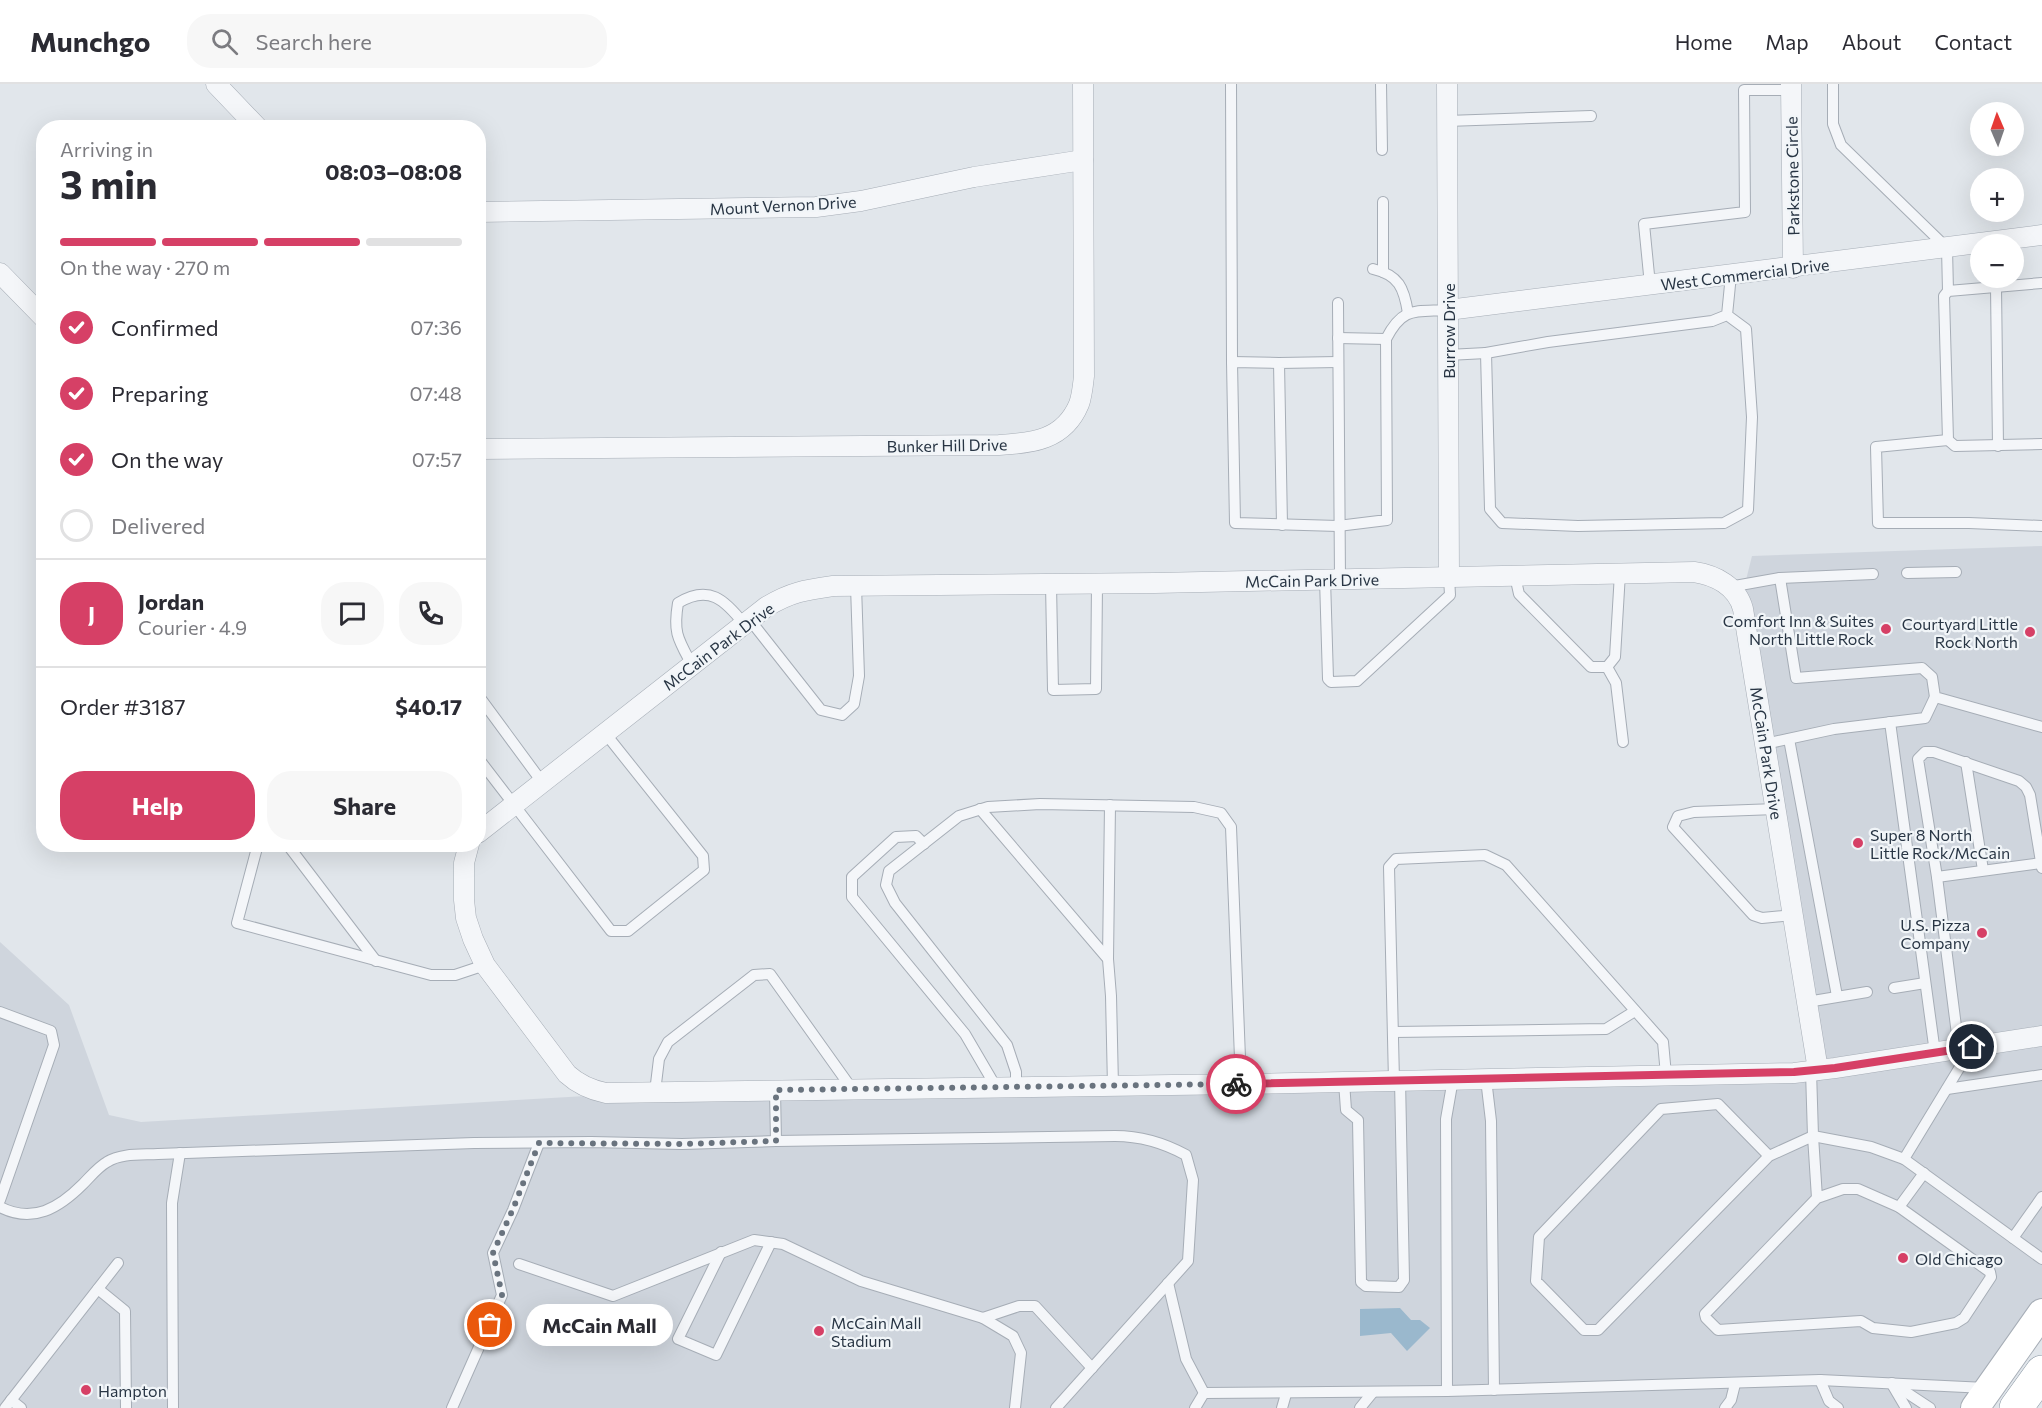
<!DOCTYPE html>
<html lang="en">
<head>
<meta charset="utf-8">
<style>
  body { margin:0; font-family:Commissioner,sans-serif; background:#f7f7f7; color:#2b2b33; height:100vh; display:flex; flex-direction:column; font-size:22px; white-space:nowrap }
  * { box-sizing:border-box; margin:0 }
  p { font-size:20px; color:#7c7c81 }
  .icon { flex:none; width:33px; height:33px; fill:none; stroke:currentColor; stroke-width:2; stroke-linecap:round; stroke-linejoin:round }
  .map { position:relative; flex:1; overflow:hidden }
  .drawer { position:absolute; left:36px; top:36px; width:450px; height:732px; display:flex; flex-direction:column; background:#fff; border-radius:24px; box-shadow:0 6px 24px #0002 }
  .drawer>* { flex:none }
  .needle { width:39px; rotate:358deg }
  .fabs { position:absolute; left:1970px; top:18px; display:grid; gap:12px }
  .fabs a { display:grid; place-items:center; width:54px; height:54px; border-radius:50%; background:#fff; box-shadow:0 6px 24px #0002; font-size:30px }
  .pin { position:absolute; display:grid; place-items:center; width:51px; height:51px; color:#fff; margin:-26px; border:3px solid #fff; border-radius:50%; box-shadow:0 2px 6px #0007 }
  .courier { position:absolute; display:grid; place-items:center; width:60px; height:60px; margin:-30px; border:4px solid #d64066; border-radius:50%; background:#fff; color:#222; box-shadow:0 2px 8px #0007 }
  .bubble { position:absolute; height:42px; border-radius:21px; background:#fff; box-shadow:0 6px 24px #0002; font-size:20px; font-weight:700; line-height:42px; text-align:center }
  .overview em { font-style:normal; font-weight:700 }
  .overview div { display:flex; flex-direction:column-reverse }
  .overview { display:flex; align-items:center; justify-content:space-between; height:102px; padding:0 24px }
  h1 { font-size:39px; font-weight:700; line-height:45px }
  .bar { display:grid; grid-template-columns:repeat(4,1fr); gap:9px 6px; align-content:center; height:72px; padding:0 24px }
  .bar i { height:8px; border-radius:4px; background:#e1e1e2 }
  .bar .selected { background:#d64066 }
  .bar p { grid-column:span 4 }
  .line { display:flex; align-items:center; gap:15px; padding:0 24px; border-top:2px solid #e1e1e2 }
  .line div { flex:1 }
  .round { display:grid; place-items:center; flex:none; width:63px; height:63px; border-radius:24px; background:#f7f7f7 }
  ol { padding:0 24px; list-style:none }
  li { display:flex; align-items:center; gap:18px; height:66px }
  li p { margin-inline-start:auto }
  li .icon { padding:6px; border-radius:50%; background:#d64066; color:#fff; stroke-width:4 }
  li:last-child { color:#7c7c81 }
  li i { width:33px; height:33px; border:3px solid #e1e1e2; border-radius:50% }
  .action { display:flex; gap:12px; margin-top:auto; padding:12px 24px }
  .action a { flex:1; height:69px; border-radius:24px; background:#d64066; color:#fff; font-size:24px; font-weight:700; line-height:69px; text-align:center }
  .action a+a { background:#f7f7f7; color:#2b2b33 }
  header { display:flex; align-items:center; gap:36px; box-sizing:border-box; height:84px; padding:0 30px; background:#fff; border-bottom:2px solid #e1e1e2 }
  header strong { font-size:28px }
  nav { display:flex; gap:33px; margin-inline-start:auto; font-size:21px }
  .search { width:420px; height:54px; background:#f7f7f7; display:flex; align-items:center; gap:15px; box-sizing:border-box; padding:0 21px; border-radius:24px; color:#7c7c81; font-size:22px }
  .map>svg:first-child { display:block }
  .built { fill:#cfd5dd }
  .water { fill:#9ab8cd }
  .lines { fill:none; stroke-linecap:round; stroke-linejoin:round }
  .lane-casing { stroke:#a6adb6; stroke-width:12 }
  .street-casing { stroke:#a6adb6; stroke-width:21 }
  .secondary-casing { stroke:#a6adb6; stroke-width:30 }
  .highway-casing { stroke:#8895a2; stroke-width:34 }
  .lane { stroke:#f4f6f9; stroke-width:10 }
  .street { stroke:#f4f6f9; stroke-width:20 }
  .secondary { stroke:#fff; stroke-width:28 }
  .highway { stroke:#fff; stroke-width:33 }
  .done { stroke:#69737e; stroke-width:6; stroke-dasharray:0 10.8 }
  .route { stroke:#d64066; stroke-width:8 }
  .poi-dot { fill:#d64066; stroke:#f1f5f8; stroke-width:2 }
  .labels { text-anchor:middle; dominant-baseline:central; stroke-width:4.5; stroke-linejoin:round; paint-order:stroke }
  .street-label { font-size:16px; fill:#283544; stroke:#f1f5f8 }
  .poi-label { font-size:16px; fill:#283544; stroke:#f1f5f8; text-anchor:start }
</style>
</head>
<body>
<header>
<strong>Munchgo</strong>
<div class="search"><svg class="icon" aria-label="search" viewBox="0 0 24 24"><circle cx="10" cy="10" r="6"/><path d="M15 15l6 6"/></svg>Search here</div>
<nav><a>Home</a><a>Map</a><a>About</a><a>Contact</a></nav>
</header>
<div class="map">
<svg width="2042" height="1324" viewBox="0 0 2042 1324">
  <rect width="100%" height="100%" fill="#e1e6eb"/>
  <!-- built -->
  <polygon class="built" points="2042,462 2042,1230 1976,1324 0,1324 0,858 69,921 109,1031 141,1038 655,1008 1818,986 1741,516 1752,472"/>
  <!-- water -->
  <polygon class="water" points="1400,1224 1411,1236 1420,1236 1430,1244 1407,1267 1391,1249 1360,1252 1360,1225"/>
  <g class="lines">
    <!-- lane casing -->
    <g class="lane-casing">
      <g id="lane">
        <polyline points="1231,0 1232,278"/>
        <polyline points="1381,0 1382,66"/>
        <polyline points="1833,0 1833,40 1841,61 1947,164 1948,207"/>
        <polyline points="1447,37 1591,32"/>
        <polyline points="1383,118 1383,188"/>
        <path d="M1373,185C1399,191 1404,204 1408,229"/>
        <polyline points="2042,199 1948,207 1944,212 1948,356 1955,362 2042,360"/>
        <polyline points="1650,201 1644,140 1745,128 1744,6 1791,6"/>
        <polyline points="1996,203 1998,362"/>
        <polyline points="1338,219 1340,495"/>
        <polyline points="1727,231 1746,245 1752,333 1748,426 1724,439 1578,442 1502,439 1490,425 1486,269 1548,258 1712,237 1727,231 1731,191"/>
        <polyline points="1338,254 1386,255"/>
        <polyline points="1448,271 1486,269"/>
        <path d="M1279,279L1232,278L1235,439L1338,442L1387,436L1386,255C1403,222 1415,228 1448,226"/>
        <polyline points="1948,356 1876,363 1878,439 1969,439 2042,442"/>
        <polyline points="1282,441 1279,279 1338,278"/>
        <polyline points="1907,489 1956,488"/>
        <polyline points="1515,492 1519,510 1591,583 1607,583 1615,573 1620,489"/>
        <polyline points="1780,494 1796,594 1922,584 1932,593 1935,613 2042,643"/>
        <polyline points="1325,495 1328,595 1331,598 1357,597 1450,511 1449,493"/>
        <polyline points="1051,500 1053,606 1096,605 1097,500"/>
        <polyline points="1729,503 1780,494 1873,490"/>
        <polyline points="750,536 821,626 842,631 854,620 859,592 856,502"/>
        <path d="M692,581C678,555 673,549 678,519C709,500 725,516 744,540"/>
        <polyline points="1607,583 1616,599 1623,658"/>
        <polyline points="478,611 542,698"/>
        <polyline points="1890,638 1935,969"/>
        <polyline points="1789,655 1837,912"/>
        <polyline points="1765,660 1834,645 1925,634 1935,613"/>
        <polyline points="478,674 611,847 628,847 704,786 703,772 605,649"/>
        <polyline points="1966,678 1983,786"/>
        <polyline points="980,725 1108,875 1111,912 1113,1002"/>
        <polyline points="1776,725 1694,728 1678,732 1673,743 1753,831 1762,834 1793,831"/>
        <polyline points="258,760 237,839 431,891 455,891 485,881"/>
        <polyline points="287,760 376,877"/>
        <polyline points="924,760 916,752 896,753 852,793 852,813 965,950 996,1003"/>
        <polyline points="1937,793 2041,779"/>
        <polyline points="1108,875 1110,721"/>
        <polyline points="1894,904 1925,899"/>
        <polyline points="1807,918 1867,908"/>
        <polyline points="1394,948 1606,945 1635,927"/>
        <polyline points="1959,966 1937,793 1918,675 1925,668 1934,668 2019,697 2026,703 2030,711 2042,784"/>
        <polyline points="1811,987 1813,1052 1871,1063 1904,1075 2042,1175"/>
        <polyline points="1486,995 1491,1037 1494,1306"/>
        <polyline points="1394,997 1389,783 1396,775 1485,771 1506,781 1663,958 1666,991"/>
        <polyline points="1344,998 1346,1026 1358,1036 1361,1198 1366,1202 1399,1203 1404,1196 1400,996"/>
        <polyline points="1016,1003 1016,988 1007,961 895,819 886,801 889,787 959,732 988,723 1040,720 1194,723 1221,729 1231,743 1241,1000"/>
        <polyline points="1947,1005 2042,991"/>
        <polyline points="775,1007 776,1057"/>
        <polyline points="655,1008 659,975 668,958 754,891 770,890 852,1005"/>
        <polyline points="1769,1072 1718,1020 1661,1025 1539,1153 1536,1197 1584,1246 1598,1246 1769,1072 1813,1052 1817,1114 1705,1230 1706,1234 1718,1246 1861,1237 1873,1244 1911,1248 1956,1239 1964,1234 1991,1193 1990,1188 1899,1123 1858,1105 1843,1105 1817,1114"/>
        <polyline points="1904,1075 1972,963"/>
        <polyline points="0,1116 54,961 51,947 0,928"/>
        <path d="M0,1123C33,1140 59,1124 83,1100C90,1093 98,1083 107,1078C121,1069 142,1071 158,1070L474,1059L591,1058L682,1060L776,1057L1115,1052C1141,1052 1164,1059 1186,1071L1193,1096L1188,1177L1056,1324"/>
        <polyline points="1899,1123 1924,1089"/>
        <polyline points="2013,1154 2042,1113"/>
        <polyline points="721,1168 678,1255 716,1271 771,1158"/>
        <polyline points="519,1180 613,1212 754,1156 783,1160 861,1197 983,1234 1019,1222 1035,1222 1092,1284"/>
        <polyline points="1168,1199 1186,1275 1204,1309 1447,1307 1820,1296 1986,1304"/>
        <polyline points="98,1205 125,1227 126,1324"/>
        <polyline points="983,1234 1013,1252 1021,1269 1015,1324"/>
        <polyline points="1820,1296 1829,1317 1838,1324"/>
        <polyline points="1892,1299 1930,1324"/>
        <polyline points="1893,1302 1906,1324"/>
        <polyline points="1447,1307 1446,1035 1453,995"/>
        <polyline points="11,1316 21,1324"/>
        <polyline points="5,1324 118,1179"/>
        <polyline points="173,1324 172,1119 180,1069"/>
        <polyline points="452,1324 502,1211 493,1169 513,1126 539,1059"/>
        <polyline points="1195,1324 1204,1309"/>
        <polyline points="1282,1324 1286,1310"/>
        <polyline points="1360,1324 1373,1308"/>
        <polyline points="1725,1324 1731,1316 1735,1300"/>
      </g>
    </g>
    <!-- street casing -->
    <g class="street-casing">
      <g id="street">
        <polyline points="216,0 258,44"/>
        <polyline points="1447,0 1449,493"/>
        <polyline points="1791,0 1793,184"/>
        <polyline points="478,128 816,123 861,117 974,93 1083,76"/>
        <polyline points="0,189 44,234"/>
        <polyline points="1448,226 2042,151"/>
        <path d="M478,365L999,361C1033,359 1064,356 1079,320C1082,312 1083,301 1084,292L1083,0"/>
        <path d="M478,749L766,523C791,508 805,506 833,502L1155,499L1694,488C1715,491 1737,502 1743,525L1818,986"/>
        <path d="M469,760L464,779V816L466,834L473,855L485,881L567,990C579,1001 591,1006 606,1009L1241,1000L1794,989L1835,984L2042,952"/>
      </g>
    </g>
    <!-- secondary casing -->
    <g class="secondary-casing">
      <polyline id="secondary" points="1975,1324 2042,1229"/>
    </g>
    <!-- highway casing -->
    <g class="highway-casing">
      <polyline id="highway" points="2016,1324 2042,1288"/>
    </g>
    <!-- lane -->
    <use href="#lane" class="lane"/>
    <!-- street -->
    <use href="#street" class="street"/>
    <!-- secondary -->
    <use href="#secondary" class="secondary"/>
    <!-- highway -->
    <use href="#highway" class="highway"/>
  </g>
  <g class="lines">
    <!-- done -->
    <polyline class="done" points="490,1241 502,1211 493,1169 513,1125 539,1059 682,1060 776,1057 776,1006 1236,1000"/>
    <!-- route -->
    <polyline class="route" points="1236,1000 1794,988 1835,984 1972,963"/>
  </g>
  <!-- markers -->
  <g class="poi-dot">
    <circle cx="1886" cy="545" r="6"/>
    <circle cx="2030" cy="548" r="6"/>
    <circle cx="1858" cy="759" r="6"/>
    <circle cx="1982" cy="849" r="6"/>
    <circle cx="1903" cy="1174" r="6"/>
    <circle cx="819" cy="1247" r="6"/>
    <circle cx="86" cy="1306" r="6"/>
  </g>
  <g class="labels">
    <!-- street labels -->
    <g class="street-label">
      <text transform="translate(1792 92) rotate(-91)">Parkstone Circle</text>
      <text transform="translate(783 121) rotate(-3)">Mount Vernon Drive</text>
      <text transform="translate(1745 190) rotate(-7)">West Commercial Drive</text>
      <text transform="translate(1448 247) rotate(-90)">Burrow Drive</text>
      <text transform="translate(947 361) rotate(-1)">Bunker Hill Drive</text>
      <text transform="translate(1312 496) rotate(-1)">McCain Park Drive</text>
      <text transform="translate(718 562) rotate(-37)">McCain Park Drive</text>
      <text transform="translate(1767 669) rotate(81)">McCain Park Drive</text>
    </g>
    <!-- poi labels -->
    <g class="poi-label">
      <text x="1874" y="536" text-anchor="end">Comfort Inn &amp; Suites<tspan x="1874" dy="18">North Little Rock</tspan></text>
      <text x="2018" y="539" text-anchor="end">Courtyard Little<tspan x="2018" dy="18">Rock North</tspan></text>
      <text x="1870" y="750">Super 8 North<tspan x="1870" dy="18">Little Rock/McCain</tspan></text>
      <text x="1970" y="840" text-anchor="end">U.S. Pizza<tspan x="1970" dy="18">Company</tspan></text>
      <text x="1915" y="1174">Old Chicago</text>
      <text x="831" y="1238">McCain Mall<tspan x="831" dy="18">Stadium</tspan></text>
      <text x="98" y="1306">Hampton</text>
    </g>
  </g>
</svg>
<div class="fabs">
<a><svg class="needle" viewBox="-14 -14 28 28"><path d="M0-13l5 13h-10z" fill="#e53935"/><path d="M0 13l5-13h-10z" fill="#7c7c81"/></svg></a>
<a>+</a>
<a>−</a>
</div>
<div class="pin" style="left:490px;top:1241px;background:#ea580c"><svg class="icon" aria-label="bag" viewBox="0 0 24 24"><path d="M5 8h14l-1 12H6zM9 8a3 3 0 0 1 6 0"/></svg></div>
<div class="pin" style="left:1972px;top:963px;background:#1f2937"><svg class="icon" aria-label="home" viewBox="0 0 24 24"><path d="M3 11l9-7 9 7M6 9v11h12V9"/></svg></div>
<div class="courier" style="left:1236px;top:1000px"><svg class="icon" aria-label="bike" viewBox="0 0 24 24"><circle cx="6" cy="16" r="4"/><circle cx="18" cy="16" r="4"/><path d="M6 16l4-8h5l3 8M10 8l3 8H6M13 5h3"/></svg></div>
<div class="bubble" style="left:526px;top:1220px;width:147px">McCain Mall</div>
<section class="drawer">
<div class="overview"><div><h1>3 min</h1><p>Arriving in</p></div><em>08:03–08:08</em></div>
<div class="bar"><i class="selected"></i><i class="selected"></i><i class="selected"></i><i></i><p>On the way · 270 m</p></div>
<ol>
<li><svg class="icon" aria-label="check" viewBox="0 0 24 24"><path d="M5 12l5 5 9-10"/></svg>Confirmed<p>07:36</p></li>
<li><svg class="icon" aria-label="check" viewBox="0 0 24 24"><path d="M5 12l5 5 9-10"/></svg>Preparing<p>07:48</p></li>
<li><svg class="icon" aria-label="check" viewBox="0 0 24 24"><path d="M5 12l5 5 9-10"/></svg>On the way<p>07:57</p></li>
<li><i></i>Delivered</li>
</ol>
<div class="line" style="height:108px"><b class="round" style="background:#d64066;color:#fff">J</b><div><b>Jordan</b><p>Courier · 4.9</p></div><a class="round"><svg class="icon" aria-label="chat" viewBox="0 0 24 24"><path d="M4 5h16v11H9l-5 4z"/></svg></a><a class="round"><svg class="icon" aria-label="phone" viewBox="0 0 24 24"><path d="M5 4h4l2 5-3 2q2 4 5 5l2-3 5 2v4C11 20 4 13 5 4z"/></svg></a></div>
<div class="line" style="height:78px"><div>Order #3187</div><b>$40.17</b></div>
<div class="action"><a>Help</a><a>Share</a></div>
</section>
</div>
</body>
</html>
